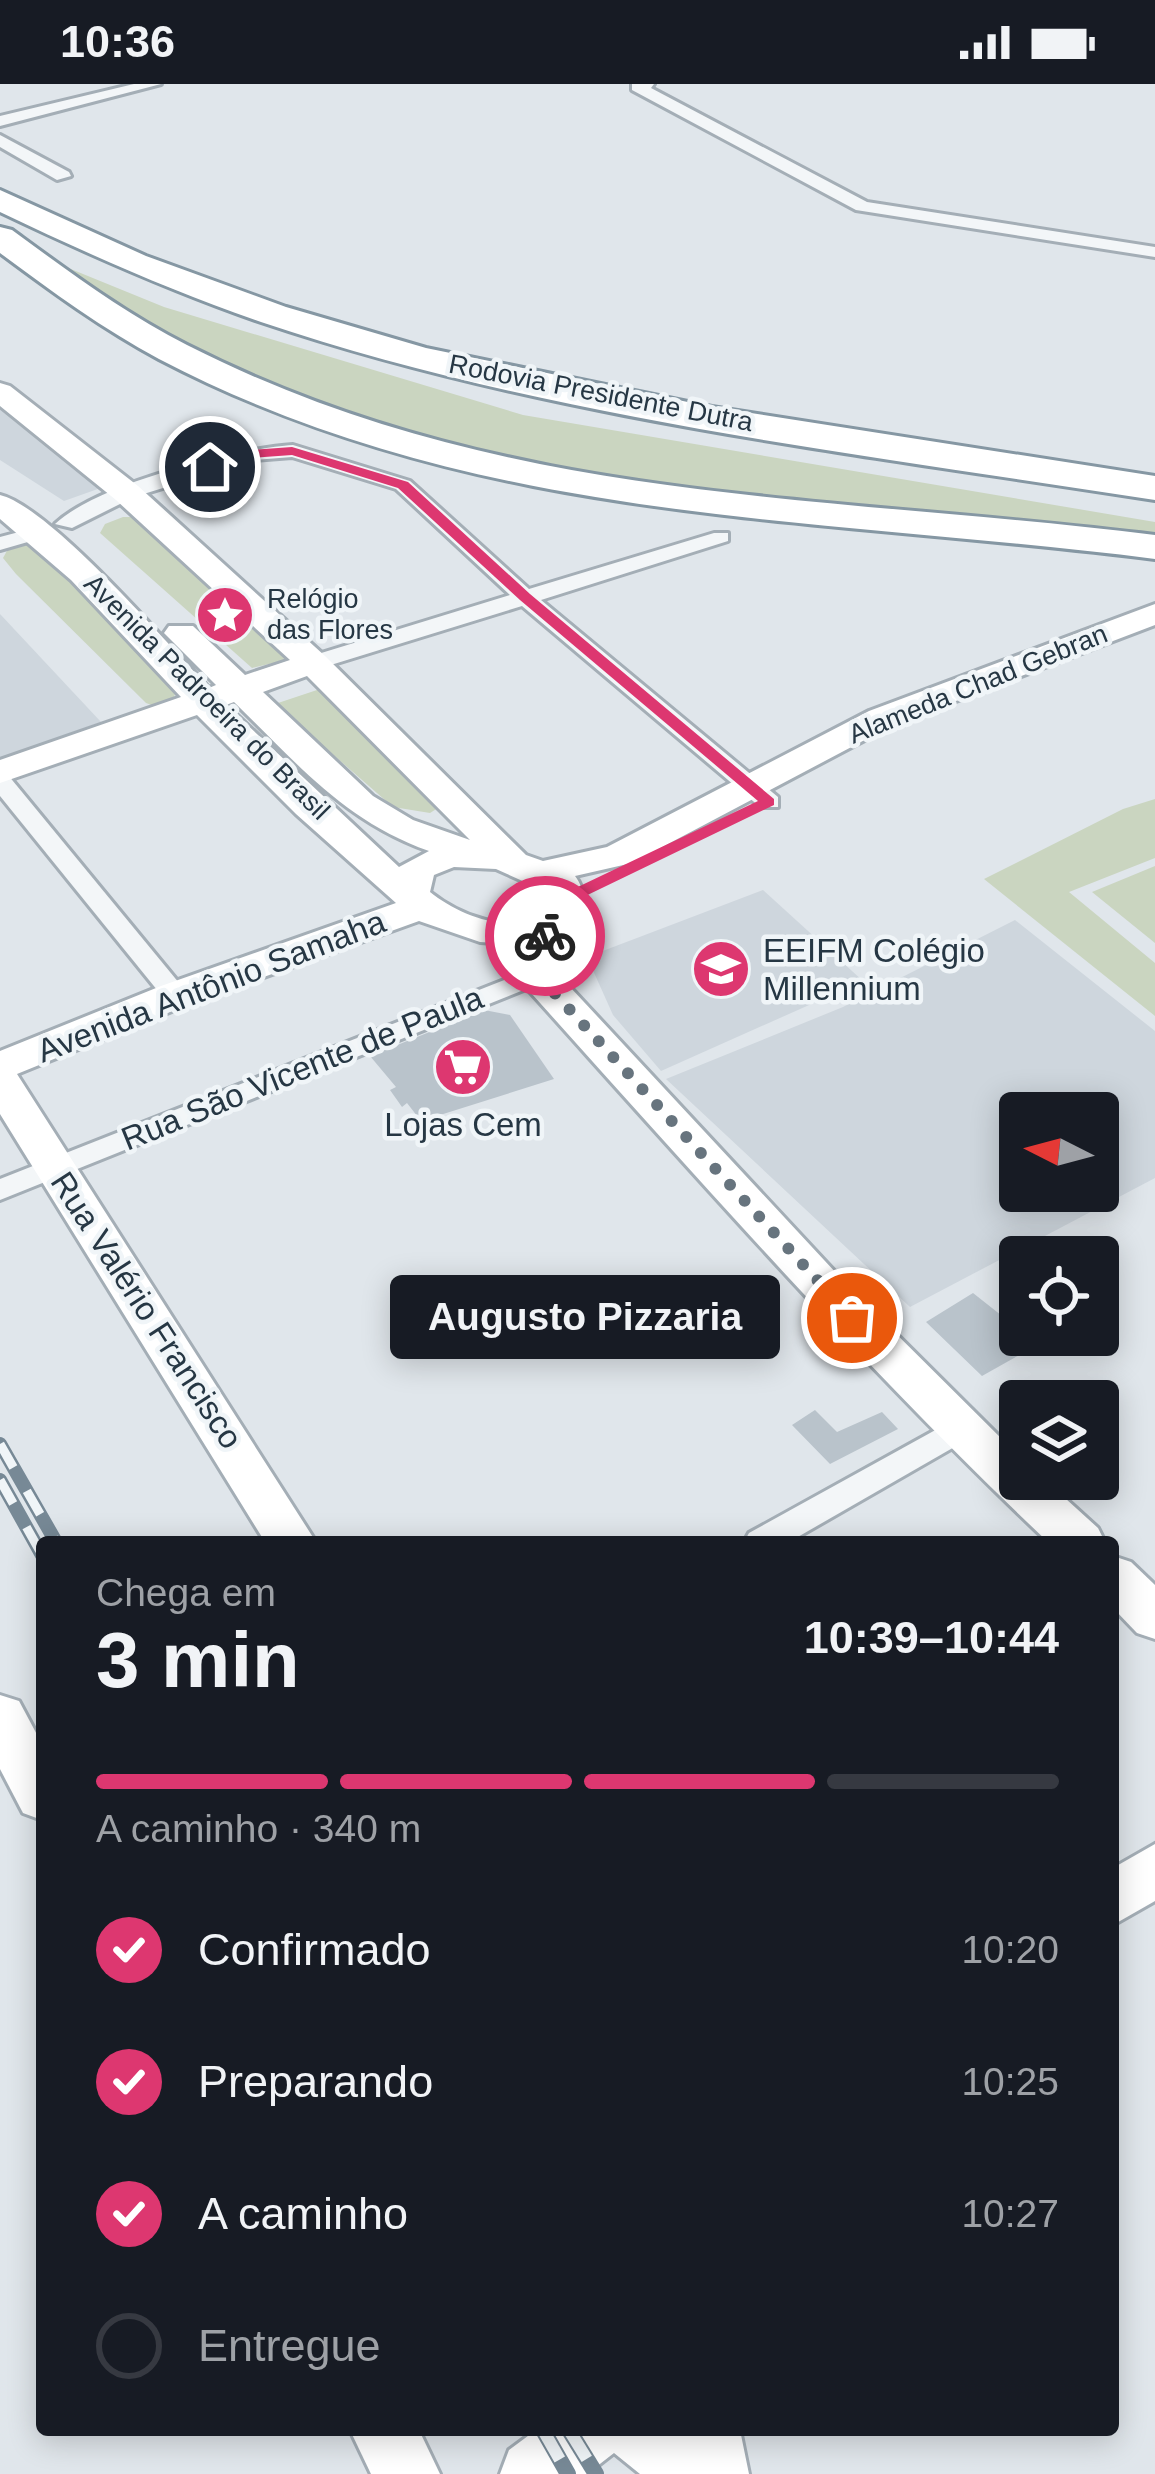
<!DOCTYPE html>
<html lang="pt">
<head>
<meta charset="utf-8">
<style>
  body { margin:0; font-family:Arial,sans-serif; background:#242831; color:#f1f3f6; height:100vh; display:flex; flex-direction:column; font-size:45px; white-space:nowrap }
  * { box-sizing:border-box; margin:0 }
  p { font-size:39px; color:#9ea1a6 }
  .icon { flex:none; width:66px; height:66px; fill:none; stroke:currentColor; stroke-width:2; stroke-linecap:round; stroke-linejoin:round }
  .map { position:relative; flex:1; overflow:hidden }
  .sheet { position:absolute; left:36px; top:1452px; width:1083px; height:900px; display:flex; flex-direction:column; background:#171b24; border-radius:12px; box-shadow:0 6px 30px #0003 }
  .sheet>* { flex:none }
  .needle { width:78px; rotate:276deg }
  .fabs { position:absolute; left:999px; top:1008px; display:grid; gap:24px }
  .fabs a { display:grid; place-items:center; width:120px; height:120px; border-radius:12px; background:#171b24; box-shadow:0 6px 30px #0003; font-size:60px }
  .pin { position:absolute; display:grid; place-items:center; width:102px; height:102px; color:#fff; margin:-51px; border:6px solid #fff; border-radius:50%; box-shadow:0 3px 12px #0007 }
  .courier { position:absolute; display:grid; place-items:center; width:120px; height:120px; margin:-60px; border:9px solid #dd3770; border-radius:50%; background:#fff; color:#222; box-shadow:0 3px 15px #0007 }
  .bubble { position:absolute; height:84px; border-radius:12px; background:#171b24; box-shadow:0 6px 30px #0003; font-size:39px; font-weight:600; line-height:84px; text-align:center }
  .head em { font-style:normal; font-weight:600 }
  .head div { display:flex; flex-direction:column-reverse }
  .head { display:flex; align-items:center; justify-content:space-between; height:204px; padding:0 60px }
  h1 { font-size:78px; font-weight:600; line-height:90px }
  .bar { display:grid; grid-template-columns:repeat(4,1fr); gap:18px 12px; align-content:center; height:144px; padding:0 60px }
  .bar i { height:15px; border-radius:9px; background:#363941 }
  .bar .selected { background:#dd3770 }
  .bar p { grid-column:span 4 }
  ol { padding:0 60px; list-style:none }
  li { display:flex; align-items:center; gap:36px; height:132px }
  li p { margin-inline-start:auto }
  li .icon { padding:12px; border-radius:50%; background:#dd3770; color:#fff; stroke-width:4 }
  li:last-child { color:#9ea1a6 }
  li i { width:66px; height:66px; border:6px solid #363941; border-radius:50% }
  .status { display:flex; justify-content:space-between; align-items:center; height:84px; padding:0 60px; background:#171b24; direction:ltr }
  .status svg { height:33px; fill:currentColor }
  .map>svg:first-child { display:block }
  .built { fill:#ced6dd; fill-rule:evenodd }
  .green { fill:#cad5c0 }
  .building { fill:#b9c3cb }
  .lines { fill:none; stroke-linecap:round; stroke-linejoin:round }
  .street-casing { stroke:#a4aeb6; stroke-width:6 }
  .secondary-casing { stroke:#a4aeb6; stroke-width:6 }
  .highway-casing { stroke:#8597a3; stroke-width:6 }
  .street { fill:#f3f6f8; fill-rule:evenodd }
  .secondary { fill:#fff; fill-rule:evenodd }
  .highway { fill:#fff; fill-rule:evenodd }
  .rail-far1-casing { stroke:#778996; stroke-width:14 }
  .rail-casing { stroke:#778996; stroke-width:16 }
  .rail-far1 { stroke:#f0f5f8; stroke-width:9; stroke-dasharray:27; stroke-linecap:butt }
  .rail { stroke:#f0f5f8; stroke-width:12; stroke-dasharray:34; stroke-linecap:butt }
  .route { fill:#dd3770 }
  .done { stroke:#67747e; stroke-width:12; stroke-dasharray:0 21.6 }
  .labels { text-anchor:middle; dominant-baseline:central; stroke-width:9; stroke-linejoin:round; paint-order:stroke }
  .far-street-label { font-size:27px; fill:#263744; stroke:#f0f5f8 }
  .far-poi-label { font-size:27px; fill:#263744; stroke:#f0f5f8; text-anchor:start }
  .poi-label { font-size:33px; fill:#263744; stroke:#f0f5f8; text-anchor:start }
  .street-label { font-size:33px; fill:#263744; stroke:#f0f5f8 }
</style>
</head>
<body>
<div class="status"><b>10:36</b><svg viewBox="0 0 49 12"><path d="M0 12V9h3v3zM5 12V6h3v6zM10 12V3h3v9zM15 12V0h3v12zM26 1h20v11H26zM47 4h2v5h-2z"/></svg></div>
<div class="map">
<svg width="1155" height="2390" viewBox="0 0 1155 2390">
  <rect width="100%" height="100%" fill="#e0e6eb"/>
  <!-- built -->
  <g class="built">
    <polygon points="0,319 109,401 64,417 0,376"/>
    <polygon points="0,530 101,638 0,674"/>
    <polygon points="763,806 863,897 661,987 613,931 587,873"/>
    <path d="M1015,836L1155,947V1094L910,1223L666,995L843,923ZM1098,1029V1107H1020V1029Z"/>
  </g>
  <!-- green -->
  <g class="green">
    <polygon points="29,168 164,223 523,331 1155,438 1155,450 568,395 331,328 148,244"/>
    <polygon points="123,433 138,433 288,567 286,576 252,584 100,449 105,440"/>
    <polygon points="32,457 177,604 174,613 157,623 146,619 16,490 3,474 8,465"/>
    <polygon points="323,604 441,722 430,729 393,723 275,620"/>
    <polygon points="1155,715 1155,774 1069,808 1155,879 1155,932 984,795 1123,725"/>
    <polygon points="1155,782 1155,859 1092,808"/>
  </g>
  <!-- building -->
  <g class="building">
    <polygon points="484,926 510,931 554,995 421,1037 407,1019 402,1023 390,1006 396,1003 370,972"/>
    <polygon points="973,1209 1011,1239 1020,1234 1020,1251 1055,1251 982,1292 926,1238"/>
    <polygon points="815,1326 837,1348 882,1328 898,1345 830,1380 792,1341"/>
  </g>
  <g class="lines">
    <!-- street casing -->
    <g class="street-casing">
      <g id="street">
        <polygon points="134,0 161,0 0,42 0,32"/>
        <polygon points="632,0 654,0 651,4 867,118 1155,163 1155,173 856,126 632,6"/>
        <polygon points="0,51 69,88 71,92 57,96 0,63"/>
        <path d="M293,361L410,397L529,505L714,449H728V457L541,516L778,713V723H760L522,522L321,584H305V574L510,511L396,405L292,373L253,376L134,413L72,444L55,440C97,400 234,365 293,361Z"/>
        <polygon points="38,443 49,449 45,453 0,466 0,453"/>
        <polygon points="0,689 8,691 184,905 188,911 184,917 166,917 0,712"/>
        <polygon points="537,883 550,891 546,897 0,1116 0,1095"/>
        <polygon points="959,1333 970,1336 975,1345 970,1354 789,1458 744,1458 749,1449"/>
      </g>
    </g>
    <!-- secondary casing -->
    <g class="secondary-casing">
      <g id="secondary">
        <path d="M0,299L10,302L138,402L325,572L526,771L543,777L607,763L869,627L1155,520V541L893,641L632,779L575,792C592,815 578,829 566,848C560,859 559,876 557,889L851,1205L1020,1373V1395H1044L1098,1444L1105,1458H1048C862,1282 694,1090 523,900L517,891L523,861L480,858L419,837L189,920L17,990L316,1458H265L0,1030V967L161,902L396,819L296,730L197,631L0,699V676L181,613L71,496L0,435V411C50,423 169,561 209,604L216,601L164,549L169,542H193L245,591L290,576L116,416L0,322ZM307,592L470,756L413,736L373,712L263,608ZM234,618C297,679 344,737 429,767L399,783L226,621ZM454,783L496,785L545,807L542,829C509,852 459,831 430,808L434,791Z"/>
        <polygon points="1113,1472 1131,1478 1155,1501 1155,1555 1137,1549 1113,1524"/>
        <polygon points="0,1611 19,1617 42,1660 42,1736 23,1729 0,1685"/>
        <polygon points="1155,1760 1155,1817 1113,1841 1113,1784"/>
        <polygon points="350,2346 419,2346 440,2390 371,2390"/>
        <polygon points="536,2346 740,2346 749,2390 640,2390 614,2369 587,2390 500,2390 509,2366"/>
      </g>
    </g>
    <!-- highway casing -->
    <g class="highway-casing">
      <g id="highway">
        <path d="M0,106L146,172L286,223L426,264L712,323L1155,392V416C856,369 549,335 261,238C171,207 86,169 0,128Z"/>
        <path d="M0,143L12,146C68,187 124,229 187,261C502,421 816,409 1155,451V475C810,431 479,442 159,275C103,245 51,207 0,169Z"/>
      </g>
    </g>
    <!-- street -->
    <use href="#street" class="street"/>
    <!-- secondary -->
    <use href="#secondary" class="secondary"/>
    <!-- highway -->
    <use href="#highway" class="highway"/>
    <!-- rail-far1 casing -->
    <g class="rail-far1-casing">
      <g id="rail-far1">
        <polyline points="0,1360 56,1458"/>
        <polyline points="0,1396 42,1471"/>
      </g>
    </g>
    <!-- rail casing -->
    <g class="rail-casing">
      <g id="rail">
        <polyline points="543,2346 568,2390"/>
        <polyline points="569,2346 596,2390"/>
      </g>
    </g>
    <!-- rail-far1 -->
    <use href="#rail-far1" class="rail-far1"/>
    <!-- rail -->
    <use href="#rail" class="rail"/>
  </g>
  <!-- route -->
  <polygon class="route" points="292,363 408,398 530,510 774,715 774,721 573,818 551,856 539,856 537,852 561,811 758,717 520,516 398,404 292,371 252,374 210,387 203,383 251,366"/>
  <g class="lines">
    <!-- done -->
    <polyline class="done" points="545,852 538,891 852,1234"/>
  </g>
  <!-- icons -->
  <defs>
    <g id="sight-disc" transform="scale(3)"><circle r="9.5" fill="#dd3770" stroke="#f0f5f8"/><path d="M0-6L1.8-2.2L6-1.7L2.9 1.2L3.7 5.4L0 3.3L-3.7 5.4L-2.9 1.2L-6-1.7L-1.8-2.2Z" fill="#fff"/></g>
    <g id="school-disc" transform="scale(3)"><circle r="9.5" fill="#dd3770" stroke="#f0f5f8"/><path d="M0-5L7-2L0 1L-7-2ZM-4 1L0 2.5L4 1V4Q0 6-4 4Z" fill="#fff"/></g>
    <g id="supermarket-disc" transform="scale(3)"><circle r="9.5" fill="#dd3770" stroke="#f0f5f8"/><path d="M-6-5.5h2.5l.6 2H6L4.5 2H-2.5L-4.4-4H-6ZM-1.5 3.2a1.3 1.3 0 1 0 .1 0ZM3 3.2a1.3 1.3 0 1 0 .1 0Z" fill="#fff"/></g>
  </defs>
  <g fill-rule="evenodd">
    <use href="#sight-disc" x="225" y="531"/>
    <use href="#school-disc" x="721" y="885"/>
    <use href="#supermarket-disc" x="463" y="983"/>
  </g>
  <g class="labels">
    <!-- far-street labels -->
    <g class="far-street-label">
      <text transform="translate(601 309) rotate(11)">Rodovia Presidente Dutra</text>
      <text transform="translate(978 600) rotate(-22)">Alameda Chad Gebran</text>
      <text transform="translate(207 613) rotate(45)">Avenida Padroeira do Brasil</text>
    </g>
    <!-- far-poi labels -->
    <g class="far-poi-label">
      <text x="267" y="515">Relógio<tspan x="267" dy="31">das Flores</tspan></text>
    </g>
    <!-- poi labels -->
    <g class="poi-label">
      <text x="763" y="866">EEIFM Colégio<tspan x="763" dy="38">Millennium</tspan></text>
      <text x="463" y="1040" text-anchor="middle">Lojas Cem</text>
    </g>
    <!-- street labels -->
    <g class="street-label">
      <text transform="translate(211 902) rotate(-21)">Avenida Antônio Samaha</text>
      <text transform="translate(302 984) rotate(-22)">Rua São Vicente de Paula</text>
      <text transform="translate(147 1226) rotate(57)">Rua Valério Francisco</text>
    </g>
  </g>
</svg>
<div class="fabs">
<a><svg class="needle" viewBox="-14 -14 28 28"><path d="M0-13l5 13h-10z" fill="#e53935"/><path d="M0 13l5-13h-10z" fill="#9ea1a6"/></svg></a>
<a><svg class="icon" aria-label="locate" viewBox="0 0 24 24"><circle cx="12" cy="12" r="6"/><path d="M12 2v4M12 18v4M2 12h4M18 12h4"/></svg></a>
<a><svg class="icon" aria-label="layers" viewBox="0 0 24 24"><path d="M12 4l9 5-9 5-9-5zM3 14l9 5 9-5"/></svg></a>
</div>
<div class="pin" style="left:852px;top:1234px;background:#ea580c"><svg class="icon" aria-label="bag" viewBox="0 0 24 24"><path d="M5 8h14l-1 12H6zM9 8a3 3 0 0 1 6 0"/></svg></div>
<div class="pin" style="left:210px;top:383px;background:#1f2937"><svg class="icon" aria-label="home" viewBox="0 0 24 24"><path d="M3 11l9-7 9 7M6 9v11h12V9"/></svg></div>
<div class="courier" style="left:545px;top:852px"><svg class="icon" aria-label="bike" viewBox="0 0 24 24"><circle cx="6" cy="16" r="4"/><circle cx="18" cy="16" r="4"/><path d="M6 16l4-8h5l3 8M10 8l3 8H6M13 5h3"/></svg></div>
<div class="bubble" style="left:390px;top:1191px;width:390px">Augusto Pizzaria</div>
<section class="sheet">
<div class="head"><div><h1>3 min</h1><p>Chega em</p></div><em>10:39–10:44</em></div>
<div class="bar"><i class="selected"></i><i class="selected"></i><i class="selected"></i><i></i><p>A caminho · 340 m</p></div>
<ol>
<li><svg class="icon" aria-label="check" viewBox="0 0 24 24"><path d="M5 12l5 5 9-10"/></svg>Confirmado<p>10:20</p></li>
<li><svg class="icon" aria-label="check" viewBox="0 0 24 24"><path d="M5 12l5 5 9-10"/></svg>Preparando<p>10:25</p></li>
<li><svg class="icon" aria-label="check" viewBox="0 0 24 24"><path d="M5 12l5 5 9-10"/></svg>A caminho<p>10:27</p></li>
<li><i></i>Entregue</li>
</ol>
</section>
</div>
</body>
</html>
